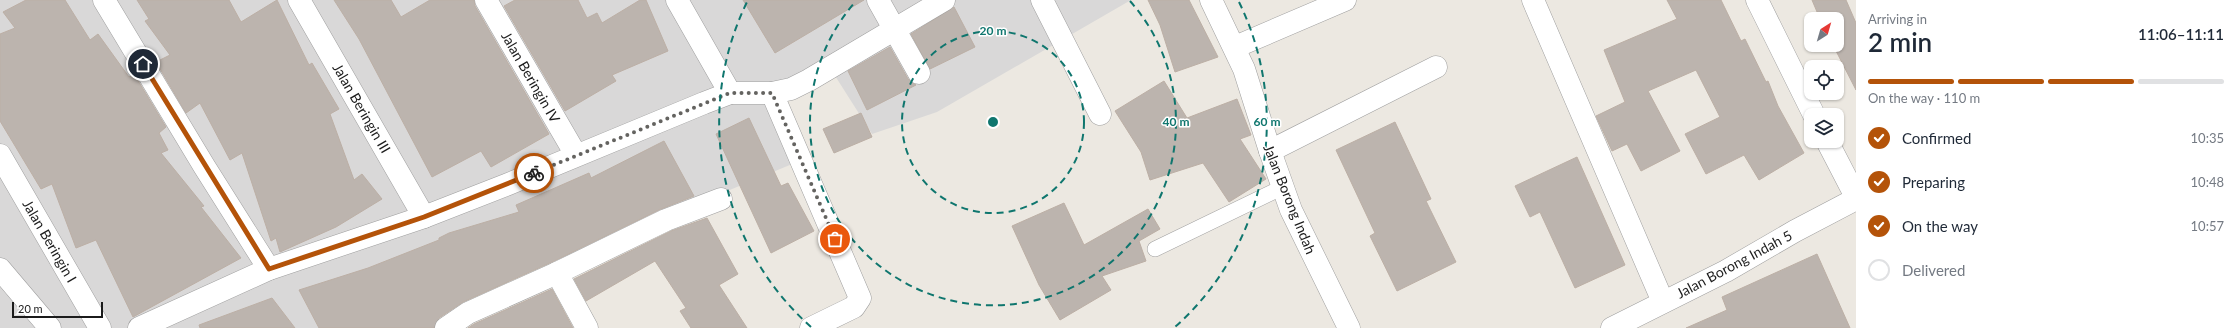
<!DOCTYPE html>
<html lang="en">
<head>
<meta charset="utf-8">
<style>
  body { margin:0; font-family:Lato,sans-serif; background:#f6f6f7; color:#1f2937; height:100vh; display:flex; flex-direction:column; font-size:15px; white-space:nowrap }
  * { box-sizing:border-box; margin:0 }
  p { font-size:13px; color:#747a83 }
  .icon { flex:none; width:22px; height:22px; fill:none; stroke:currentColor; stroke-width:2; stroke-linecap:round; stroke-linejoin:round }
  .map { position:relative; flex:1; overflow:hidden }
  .sheet { display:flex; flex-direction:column; background:#fff; width:380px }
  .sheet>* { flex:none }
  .needle { width:26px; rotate:37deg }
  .buttons { position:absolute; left:1804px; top:12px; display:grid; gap:8px }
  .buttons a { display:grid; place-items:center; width:40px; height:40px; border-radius:8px; background:#fff; box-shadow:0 1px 3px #0004; font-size:20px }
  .scale { position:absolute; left:12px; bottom:10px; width:91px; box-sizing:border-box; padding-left:4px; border:2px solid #1b1b1b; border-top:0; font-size:11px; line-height:14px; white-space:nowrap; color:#1b1b1b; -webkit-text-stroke:3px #fff; paint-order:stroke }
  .pin { position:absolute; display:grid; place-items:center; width:34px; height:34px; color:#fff; margin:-17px; border:2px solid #fff; border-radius:50%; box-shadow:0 1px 4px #0007 }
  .courier { position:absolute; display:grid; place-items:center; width:40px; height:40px; margin:-20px; border:3px solid #b45309; border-radius:50%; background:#fff; color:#222; box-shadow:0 1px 5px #0007 }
  .summary em { font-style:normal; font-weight:600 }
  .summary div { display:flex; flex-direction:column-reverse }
  .summary { display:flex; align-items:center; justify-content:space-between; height:68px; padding:0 12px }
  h1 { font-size:26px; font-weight:600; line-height:30px }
  .bar { display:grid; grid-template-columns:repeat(4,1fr); gap:6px 4px; align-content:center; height:48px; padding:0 12px }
  .bar i { height:5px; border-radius:3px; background:#e0e1e3 }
  .bar .selected { background:#b45309 }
  .bar p { grid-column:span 4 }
  ol { padding:0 12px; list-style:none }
  li { display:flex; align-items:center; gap:12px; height:44px }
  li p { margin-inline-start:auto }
  li .icon { padding:4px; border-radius:50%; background:#b45309; color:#fff; stroke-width:4 }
  li:last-child { color:#747a83 }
  li i { width:22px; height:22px; border:2px solid #e0e1e3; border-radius:50% }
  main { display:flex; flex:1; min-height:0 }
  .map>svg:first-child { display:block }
  .residential { fill:#d9d8d8 }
  .building { fill:#bcb4ae; stroke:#bcafa5 }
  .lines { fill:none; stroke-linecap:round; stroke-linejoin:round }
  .service-casing { stroke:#9f9f9f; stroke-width:16 }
  .minor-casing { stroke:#9f9f9f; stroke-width:23 }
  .service { stroke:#fff; stroke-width:15 }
  .minor { stroke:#fff; stroke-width:22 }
  .done { stroke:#646360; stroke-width:4; stroke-dasharray:0 7.2 }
  .route { stroke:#b45309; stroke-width:5 }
  .ring { fill:none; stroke:#0f766e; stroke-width:2; stroke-dasharray:7 5 }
  .labels { text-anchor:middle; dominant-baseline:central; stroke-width:3; stroke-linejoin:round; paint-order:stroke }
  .street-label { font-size:14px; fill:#1b1b1b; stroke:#fff }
  .centre { fill:#0f766e; stroke:#fff; stroke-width:2 }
  .ring-label { font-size:12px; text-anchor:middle; font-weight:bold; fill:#0f766e; stroke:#fff; stroke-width:3; stroke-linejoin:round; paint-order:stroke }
</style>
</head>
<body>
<main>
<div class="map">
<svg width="1856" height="328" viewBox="0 0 1856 328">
  <rect width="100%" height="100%" fill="#ece8e1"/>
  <!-- residential -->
  <polygon class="residential" points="0,0 1131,0 937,112 872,134 825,60 762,98 797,162 595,246 376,328 0,328"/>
  <!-- building -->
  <g class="building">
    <polygon points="26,0 65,0 90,40 98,34 129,77 134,74 166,127 159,133 168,150 161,153 204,206 201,207 241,258 133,317 96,240 76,248 52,184 41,189 0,121 0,34 15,28 3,12"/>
    <polygon points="137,0 229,0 241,22 277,0 309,65 312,63 339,109 330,114 354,180 362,174 382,199 336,227 280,252 276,238 271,241 242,153 230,160 200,103 186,113 156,62 170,55 145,21 149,19"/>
    <polygon points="334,0 391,0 401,17 430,0 474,0 475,6 549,134 491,167 481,151 432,177 359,39"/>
    <polygon points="515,0 578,0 587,18 597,13 602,23 640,0 646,0 668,51 612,75 616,81 565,111 504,6"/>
    <polygon points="743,0 864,0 775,53"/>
    <polygon points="1148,0 1189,0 1218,57 1175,72 1160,25"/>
    <polygon points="1667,0 1721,0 1741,41 1745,39 1766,82 1768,81 1778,106 1804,153 1759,180 1744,155 1706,174 1685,134 1720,117 1696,70 1648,91 1680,151 1641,171 1627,144 1612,151 1596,116 1625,102 1604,50 1677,19"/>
    <polygon points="1812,0 1846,0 1856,23 1856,90 1833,45 1837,45 1837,19 1820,19"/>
    <polygon points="954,7 975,47 930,69 911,34"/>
    <polygon points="890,47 908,79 916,85 867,110 848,71"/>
    <polygon points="1164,81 1187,118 1237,99 1251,135 1240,139 1266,179 1229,202 1203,163 1150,180 1141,152 1115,111"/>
    <polygon points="861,113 872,137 834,153 823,129"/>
    <polygon points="749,118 781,186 788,183 814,231 771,253 716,134"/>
    <polygon points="1395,122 1431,199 1426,201 1456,262 1397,291 1370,236 1375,233 1336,150"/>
    <polygon points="664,141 694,196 661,209 552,262 463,302 439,318 434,328 319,328 299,290 368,268 439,240 439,238 449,233 519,212 516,205 589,173 591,178"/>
    <polygon points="1577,157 1625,265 1575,288 1540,212 1530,217 1515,186"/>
    <polygon points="1064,203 1084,245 1148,209 1160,229 1139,241 1146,261 1102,276 1111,290 1060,320 1039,285 1012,226"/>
    <polygon points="707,218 738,274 719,285 747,328 691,328 680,311 686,308 655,261 586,301 574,279 671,231"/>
    <polygon points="1817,254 1850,328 1686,328 1727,310 1722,297"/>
    <polygon points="552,289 573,328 468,328 474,324"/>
    <polygon points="272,298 295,328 200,328 199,325"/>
  </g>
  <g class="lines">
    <!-- service casing -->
    <g class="service-casing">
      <polyline id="service" points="1155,249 1283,187"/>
    </g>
    <!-- minor casing -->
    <g class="minor-casing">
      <g id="minor">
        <polyline points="104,0 204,166 269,269"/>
        <polyline points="299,0 424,217"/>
        <polyline points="486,0 576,155"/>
        <polyline points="677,0 730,93"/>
        <polyline points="878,0 919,73"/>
        <polyline points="1042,0 1100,114"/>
        <polyline points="1211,0 1244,69 1270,151 1291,210 1349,328"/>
        <polyline points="1533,0 1663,302"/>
        <polyline points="1757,0 1814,115"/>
        <polyline points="1235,47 1345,0"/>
        <polyline points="772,93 860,298 854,307 811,328"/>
        <polyline points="1827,141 1856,197"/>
        <polyline points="1270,151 1436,67"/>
        <polyline points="0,155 100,328"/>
        <polyline points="0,269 50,328"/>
        <polyline points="139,328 269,269 424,217 506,185 704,103 730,93 772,93 791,89 809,80 944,0"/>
        <polyline points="446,328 468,313 557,273"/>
        <polyline points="587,328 557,273 666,220 721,199"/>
        <polyline points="1612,328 1726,271 1795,231 1856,199"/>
      </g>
    </g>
    <!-- service -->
    <use href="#service" class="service"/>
    <!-- minor -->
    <use href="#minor" class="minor"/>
  </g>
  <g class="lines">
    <!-- done -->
    <polyline class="done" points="534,173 730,93 772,93 835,239"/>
    <!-- route -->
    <polyline class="route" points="143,64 269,269 424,217 534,173"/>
  </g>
  <!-- distance rings -->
  <g class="ring">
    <circle cx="993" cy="122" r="91"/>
    <path d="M1130 1A183 183 0 1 1 856 1"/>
    <path d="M811 327A274 274 0 0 1 747 2M1239 2A274 274 0 0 1 1175 327"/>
  </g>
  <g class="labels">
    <!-- street labels -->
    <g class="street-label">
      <text transform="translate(531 77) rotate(60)">Jalan Beringin IV</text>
      <text transform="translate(362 108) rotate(60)">Jalan Beringin III</text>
      <text transform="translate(1290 199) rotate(68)">Jalan Borong Indah</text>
      <text transform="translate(50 241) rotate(60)">Jalan Beringin I</text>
      <text transform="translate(1734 264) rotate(-28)">Jalan Borong Indah 5</text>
    </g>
  </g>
  <circle cx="993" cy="122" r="6" class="centre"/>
  <g class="ring-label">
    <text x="993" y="35">20 m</text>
    <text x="1176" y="126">40 m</text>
    <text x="1267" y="126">60 m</text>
  </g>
</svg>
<div class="buttons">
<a><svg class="needle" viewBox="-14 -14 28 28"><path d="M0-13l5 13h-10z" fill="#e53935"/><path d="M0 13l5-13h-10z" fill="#747a83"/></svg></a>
<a><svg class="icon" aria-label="locate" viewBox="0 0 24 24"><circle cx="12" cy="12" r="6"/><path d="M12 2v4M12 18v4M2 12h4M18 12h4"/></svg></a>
<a><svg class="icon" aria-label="layers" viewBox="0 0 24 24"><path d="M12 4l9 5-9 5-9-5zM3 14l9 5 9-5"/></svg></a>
</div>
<div class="scale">20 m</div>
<div class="pin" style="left:835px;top:239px;background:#ea580c"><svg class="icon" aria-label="bag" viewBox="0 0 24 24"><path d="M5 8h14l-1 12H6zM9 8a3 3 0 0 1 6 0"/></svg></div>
<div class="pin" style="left:143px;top:64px;background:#1f2937"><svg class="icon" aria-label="home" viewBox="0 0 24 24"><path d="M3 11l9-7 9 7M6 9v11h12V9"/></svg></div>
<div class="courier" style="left:534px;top:173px"><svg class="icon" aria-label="bike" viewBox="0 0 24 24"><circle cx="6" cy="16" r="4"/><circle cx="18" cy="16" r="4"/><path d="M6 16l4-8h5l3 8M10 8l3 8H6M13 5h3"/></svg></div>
</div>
<section class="sheet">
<div class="summary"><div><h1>2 min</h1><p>Arriving in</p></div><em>11:06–11:11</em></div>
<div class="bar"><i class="selected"></i><i class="selected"></i><i class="selected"></i><i></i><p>On the way · 110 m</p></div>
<ol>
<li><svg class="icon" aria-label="check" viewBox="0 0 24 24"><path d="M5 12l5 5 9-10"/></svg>Confirmed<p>10:35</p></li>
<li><svg class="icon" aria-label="check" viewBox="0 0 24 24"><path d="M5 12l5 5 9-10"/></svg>Preparing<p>10:48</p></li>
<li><svg class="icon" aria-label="check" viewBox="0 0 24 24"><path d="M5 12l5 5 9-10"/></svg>On the way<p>10:57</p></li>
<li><i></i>Delivered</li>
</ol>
</section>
</main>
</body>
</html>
